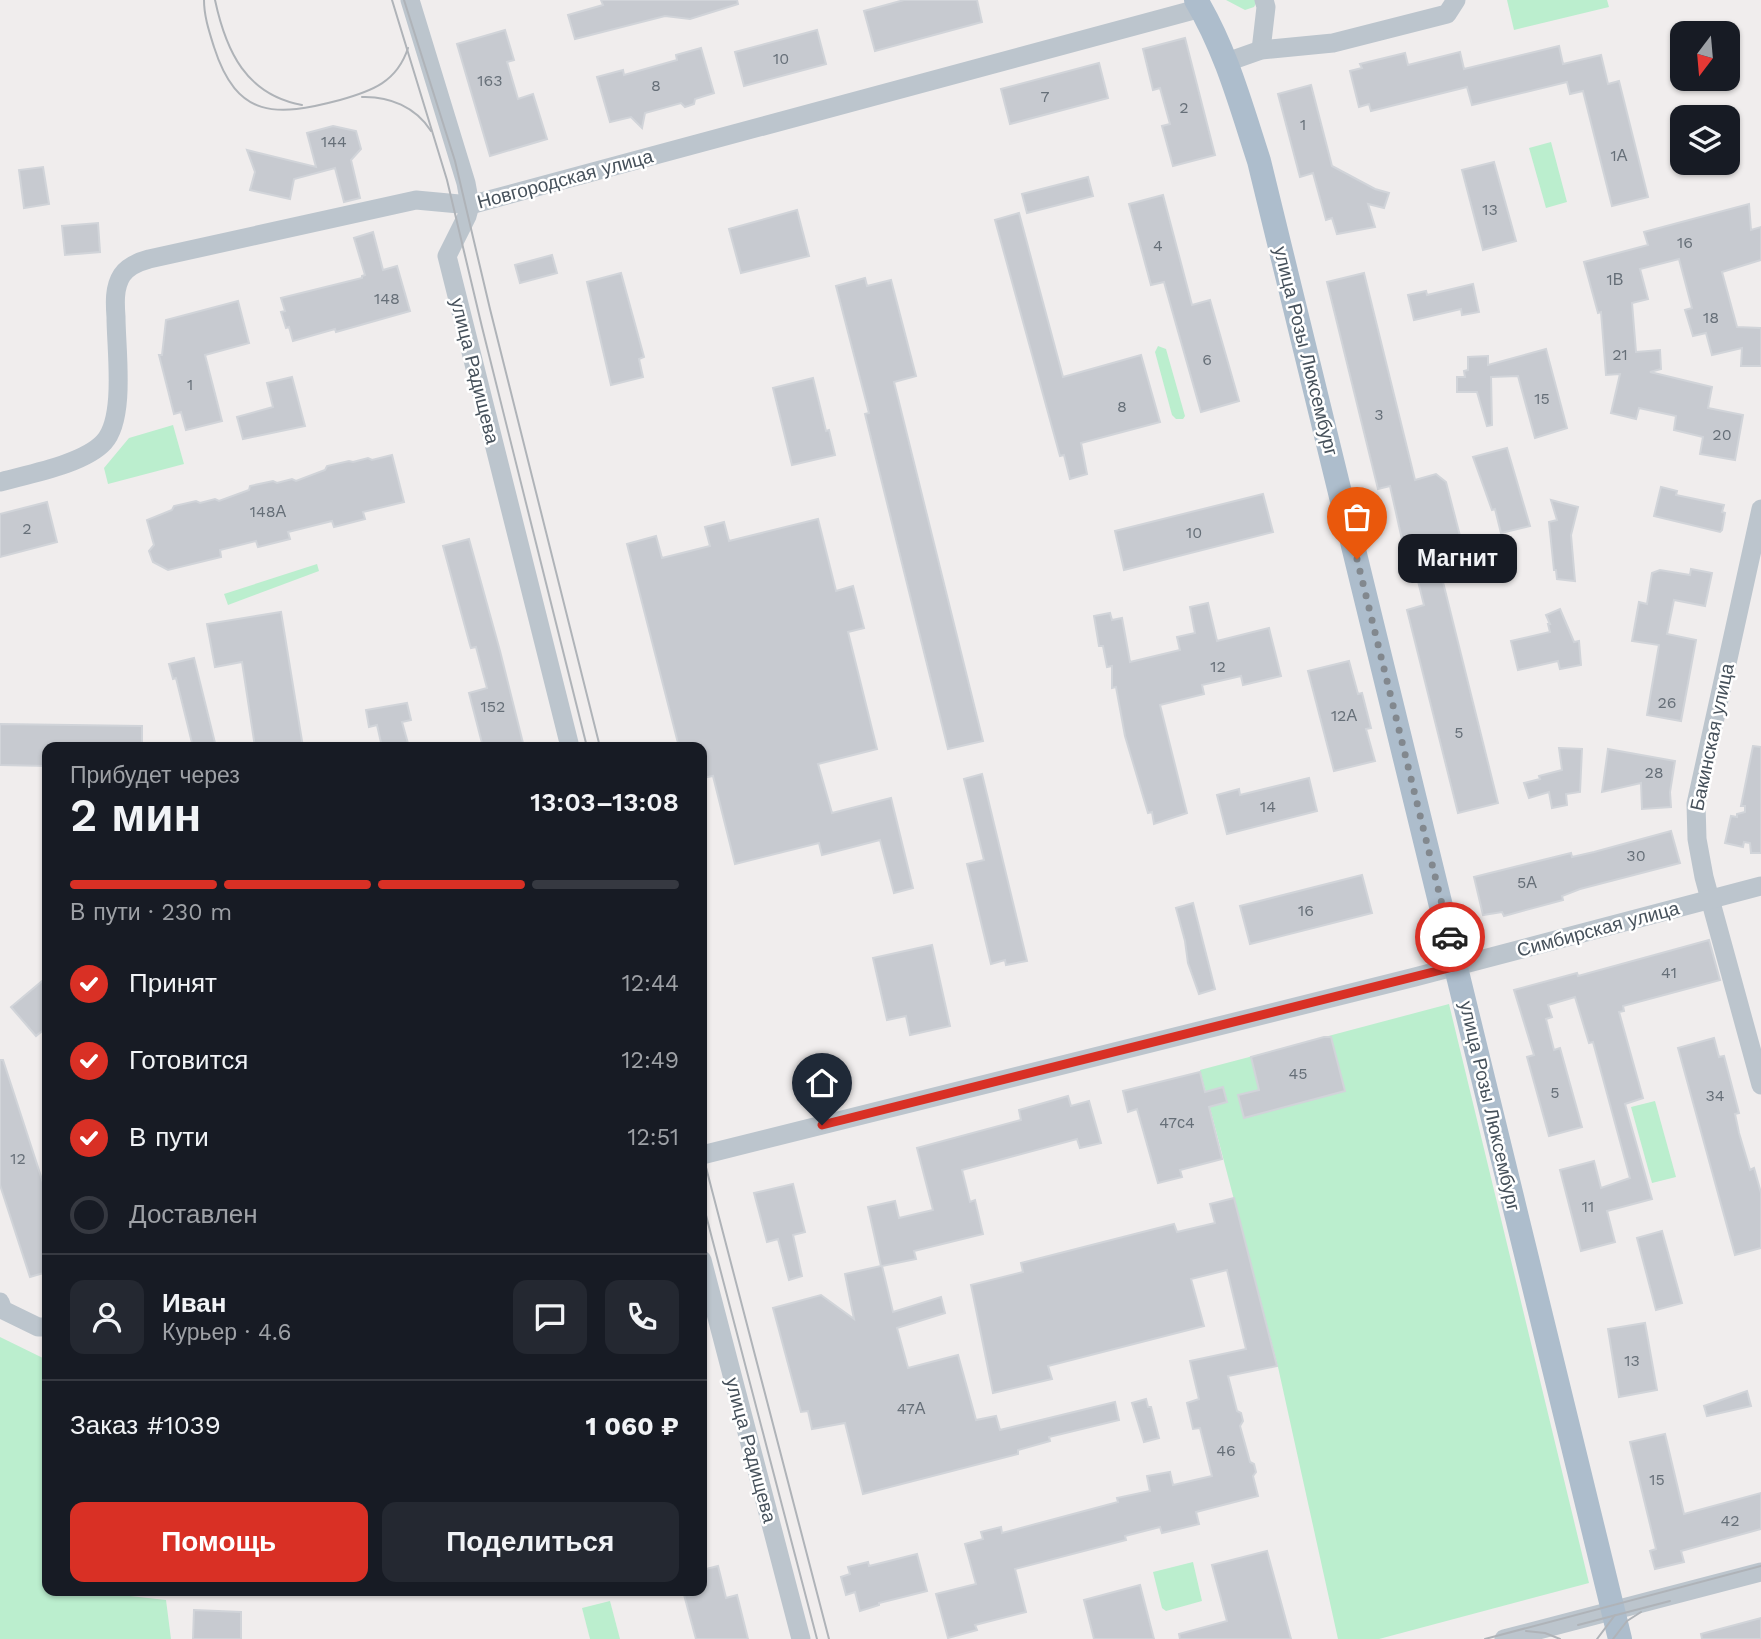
<!DOCTYPE html>
<html lang="ru">
<head>
<meta charset="utf-8">
<style>
  body { margin:0; font-family:"Work Sans",sans-serif; background:#242831; color:#f1f3f6; height:100vh; display:flex; flex-direction:column; font-size:26px; white-space:nowrap }
  * { box-sizing:border-box; margin:0 }
  p { font-size:23px; color:#9ea1a6 }
  .icon { flex:none; width:38px; height:38px; fill:none; stroke:currentColor; stroke-width:2; stroke-linecap:round; stroke-linejoin:round }
  .map { position:relative; flex:1; overflow:hidden }
  .details { position:absolute; left:42px; top:742px; width:665px; height:854px; display:flex; flex-direction:column; background:#171b24; border-radius:14px; box-shadow:0 2px 5px #0004 }
  .details>* { flex:none }
  .needle { width:46px; rotate:196deg }
  .controls { position:absolute; left:1670px; top:21px; display:grid; gap:14px }
  .controls a { display:grid; place-items:center; width:70px; height:70px; border-radius:14px; background:#171b24; box-shadow:0 2px 5px #0004; font-size:35px }
  .pin { position:absolute; display:grid; place-items:center; width:60px; height:60px; color:#fff; margin:-72px -30px; border-radius:50% 50% 50% 0; rotate:-45deg; box-shadow:0 0 7px #0007 }
  .pin .icon { rotate:45deg }
  .courier { position:absolute; display:grid; place-items:center; width:70px; height:70px; margin:-35px; border:5px solid #d93025; border-radius:50%; background:#fff; color:#222; box-shadow:0 2px 9px #0007 }
  .bubble { position:absolute; height:49px; border-radius:14px; background:#171b24; box-shadow:0 2px 5px #0004; font-size:23px; font-weight:600; line-height:49px; text-align:center }
  .summary em { font-style:normal; font-weight:600 }
  .summary div { display:flex; flex-direction:column-reverse }
  .summary { display:flex; align-items:center; justify-content:space-between; height:119px; padding:0 28px }
  h1 { font-size:46px; font-weight:600; line-height:52px }
  .bar { display:grid; grid-template-columns:repeat(4,1fr); gap:10px 7px; align-content:center; height:84px; padding:0 28px }
  .bar i { height:9px; border-radius:5px; background:#363941 }
  .bar .active { background:#d93025 }
  .bar p { grid-column:span 4 }
  .line { display:flex; align-items:center; gap:18px; padding:0 28px; border-top:2px solid #363941 }
  .line div { flex:1 }
  .round { display:grid; place-items:center; flex:none; width:74px; height:74px; border-radius:14px; background:#242831 }
  ol { padding:0 28px; list-style:none }
  li { display:flex; align-items:center; gap:21px; height:77px }
  li p { margin-inline-start:auto }
  li .icon { padding:7px; border-radius:50%; background:#d93025; color:#fff; stroke-width:4 }
  li:last-child { color:#9ea1a6 }
  li i { width:38px; height:38px; border:4px solid #363941; border-radius:50% }
  .cta { display:flex; gap:14px; margin-top:auto; padding:14px 28px }
  .cta a { flex:1; height:80px; border-radius:14px; background:#d93025; color:#fff; font-size:28px; font-weight:600; line-height:80px; text-align:center }
  .cta a+a { background:#242831; color:#f1f3f6 }
  .map>svg:first-child { display:block }
  .green { fill:#bbeece }
  .building { fill:#c7cad0; stroke:#d1d4d9; stroke-width:2 }
  .lines { fill:none; stroke-linecap:round; stroke-linejoin:round }
  .minor { stroke:#bcc5cd; stroke-width:19 }
  .major { stroke:#adbdcc; stroke-width:24 }
  .tram { stroke:#afb3b8; stroke-width:2 }
  .done { stroke:#82888e; stroke-width:7; stroke-dasharray:0 12.6 }
  .route { stroke:#d93025; stroke-width:9 }
  .labels { text-anchor:middle; dominant-baseline:central; stroke-width:5; stroke-linejoin:round; paint-order:stroke }
  .number-label { font-size:16px; fill:#666f78 }
  .street-label { font-size:19px; fill:#46515b; stroke:#fff }
</style>
</head>
<body>
<div class="map">
<svg width="1761" height="1639" viewBox="0 0 1761 1639">
  <rect width="100%" height="100%" fill="#f0eded"/>
  <!-- green -->
  <g class="green">
    <polygon points="1226,0 1258,0 1254,7 1245,10"/>
    <polygon points="1507,0 1607,0 1609,7 1514,30"/>
    <polygon points="1551,142 1567,202 1546,208 1529,148"/>
    <polygon points="1158,346 1166,349 1185,416 1183,419 1176,419 1172,415 1155,352"/>
    <polygon points="173,425 184,464 108,484 104,468 129,438"/>
    <polygon points="317,564 319,571 228,605 224,594"/>
    <polygon points="1449,1004 1589,1583 1379,1639 1338,1639 1278,1367 1200,1070"/>
    <polygon points="1655,1101 1676,1177 1652,1183 1631,1107"/>
    <polygon points="0,1337 47,1360 47,1591 85,1591 166,1600 171,1639 0,1639"/>
    <polygon points="1193,1562 1202,1601 1166,1611 1162,1608 1153,1572"/>
    <polygon points="610,1601 620,1639 590,1639 582,1608"/>
  </g>
  <!-- building -->
  <g class="building">
    <polygon points="601,0 737,0 738,4 690,19 665,16 575,39 568,15 603,5"/>
    <polygon points="904,0 977,0 982,22 875,51 864,11"/>
    <polygon points="505,30 514,60 507,62 518,99 533,94 547,139 490,156 457,44"/>
    <polygon points="817,30 826,64 744,86 735,52"/>
    <polygon points="1185,38 1215,155 1173,166 1162,126 1170,124 1160,88 1153,90 1143,49"/>
    <polygon points="1559,46 1563,64 1601,55 1608,84 1619,81 1648,197 1612,206 1583,91 1570,94 1567,82 1472,105 1467,87 1371,111 1369,104 1359,107 1350,71 1362,68 1360,64 1405,53 1408,65 1460,52 1464,69"/>
    <polygon points="701,48 714,93 695,99 694,104 685,107 681,103 645,113 642,128 631,117 610,122 597,77 623,70 624,75 677,60 676,55"/>
    <polygon points="1099,63 1108,98 1010,124 1001,89"/>
    <polygon points="1311,85 1332,166 1375,189 1389,193 1384,208 1368,204 1375,227 1337,234 1332,218 1326,220 1313,173 1300,177 1278,94"/>
    <polygon points="333,126 356,131 361,149 351,160 360,198 344,202 335,168 294,179 290,199 250,190 255,172 247,150 316,167 307,133"/>
    <polygon points="1494,162 1516,241 1483,250 1462,170"/>
    <polygon points="43,167 49,204 24,208 19,170"/>
    <polygon points="1088,177 1093,196 1027,213 1022,194"/>
    <polygon points="1163,195 1192,305 1210,300 1239,401 1201,412 1164,282 1151,285 1129,204"/>
    <polygon points="1749,204 1751,230 1761,227 1761,260 1722,272 1737,327 1761,328 1761,366 1741,366 1742,348 1712,355 1706,333 1693,336 1685,310 1692,308 1679,259 1640,269 1648,299 1632,303 1636,352 1660,350 1661,369 1650,372 1712,387 1708,408 1743,415 1735,460 1700,454 1703,437 1674,430 1676,416 1639,408 1636,419 1611,413 1620,374 1606,375 1601,312 1598,313 1584,262 1648,245 1644,232"/>
    <polygon points="797,210 809,256 741,273 729,229"/>
    <polygon points="1019,213 1063,377 1141,355 1160,422 1081,443 1087,474 1070,479 1064,455 1060,456 995,220"/>
    <polygon points="98,223 100,252 65,255 62,226"/>
    <polygon points="373,232 383,270 397,266 410,311 336,332 335,329 293,341 289,327 286,328 281,312 285,311 281,298 362,278 362,276 365,275 354,238"/>
    <polygon points="552,255 557,273 520,283 515,265"/>
    <polygon points="621,273 644,357 639,359 643,377 611,385 587,282"/>
    <polygon points="1364,273 1415,480 1436,474 1446,482 1466,559 1461,560 1463,569 1441,574 1498,803 1458,813 1407,610 1424,605 1416,573 1412,573 1405,553 1390,486 1378,489 1327,282"/>
    <polygon points="865,278 867,286 891,280 916,376 894,382 983,741 948,749 865,414 869,413 836,286"/>
    <polygon points="1473,284 1479,312 1462,315 1461,309 1414,320 1408,295 1426,291 1427,295"/>
    <polygon points="238,301 249,343 205,355 222,421 186,430 181,412 174,414 159,355 162,355 166,320"/>
    <polygon points="1546,349 1567,428 1535,438 1518,376 1491,377 1492,425 1487,426 1477,392 1457,392 1457,377 1465,377 1464,371 1468,370 1468,357 1488,356 1488,365"/>
    <polygon points="292,377 305,426 243,439 237,417 273,407 267,383"/>
    <polygon points="813,378 826,431 829,430 835,455 792,465 773,388"/>
    <polygon points="1507,448 1530,526 1501,533 1495,509 1492,510 1473,457"/>
    <polygon points="392,455 404,502 363,512 365,519 334,527 332,521 288,532 290,539 258,547 256,541 220,550 221,557 168,570 153,562 149,551 154,545 147,520 172,510 174,506 196,501 200,503 215,499 219,501 249,490 250,486 273,481 277,483 292,479 296,481 325,470 327,466 349,461 353,462 368,458 372,460"/>
    <polygon points="1661,487 1677,491 1676,495 1724,505 1722,512 1725,513 1722,530 1720,532 1654,516"/>
    <polygon points="1263,494 1273,532 1124,570 1115,531"/>
    <polygon points="1551,500 1578,507 1571,535 1575,581 1557,579 1556,570 1554,570 1549,522 1557,520"/>
    <polygon points="47,502 57,542 0,557 0,514"/>
    <polygon points="818,519 836,591 853,586 864,628 848,632 877,749 818,764 832,813 891,798 913,888 894,893 880,840 822,855 819,843 735,864 713,776 702,778 702,747 679,747 627,544 656,536 662,558 710,546 705,527 724,522 729,541"/>
    <polygon points="469,539 500,651 524,747 483,747 469,693 487,688 476,647 471,648 470,645 443,546"/>
    <polygon points="1691,569 1712,573 1705,606 1674,600 1667,634 1696,640 1681,721 1647,715 1659,645 1632,641 1639,602 1647,604 1652,573 1660,570 1690,575"/>
    <polygon points="1208,603 1217,641 1269,628 1281,676 1243,685 1241,676 1202,685 1204,694 1160,705 1187,813 1154,824 1152,812 1148,813 1125,736 1116,687 1112,688 1112,666 1107,667 1103,646 1099,646 1094,616 1110,613 1112,620 1122,618 1130,662 1180,650 1177,637 1195,633 1190,607"/>
    <polygon points="1560,609 1574,642 1579,641 1581,665 1560,669 1558,661 1518,670 1511,641 1550,632 1548,624 1550,624 1546,615"/>
    <polygon points="281,612 303,747 255,747 242,662 215,667 207,624"/>
    <polygon points="194,658 216,747 193,747 176,678 173,679 169,664"/>
    <polygon points="1349,661 1358,694 1362,693 1371,728 1366,729 1375,761 1334,771 1308,671"/>
    <polygon points="407,703 411,720 402,722 409,747 382,747 377,725 369,727 366,710"/>
    <polygon points="0,724 142,726 142,747 47,747 47,766 0,765"/>
    <polygon points="1753,746 1761,747 1761,853 1751,853 1750,843 1744,842 1743,847 1725,843 1731,816 1737,817 1737,814 1745,812 1745,806 1741,806"/>
    <polygon points="1559,748 1582,749 1580,792 1566,794 1567,805 1552,808 1549,792 1529,798 1524,783 1540,779 1539,776 1562,770"/>
    <polygon points="1608,749 1675,761 1670,792 1671,807 1642,809 1641,783 1602,792"/>
    <polygon points="982,774 1027,961 1006,965 1005,960 991,964 967,864 984,860 964,779"/>
    <polygon points="1309,778 1317,811 1227,834 1217,795 1239,789 1240,795"/>
    <polygon points="1671,831 1680,863 1580,889 1562,896 1563,900 1504,916 1502,912 1483,915 1474,877 1571,853 1572,857 1594,852"/>
    <polygon points="1362,875 1372,913 1250,944 1240,906"/>
    <polygon points="1193,903 1215,989 1199,994 1188,963 1185,941 1176,908"/>
    <polygon points="1709,940 1720,980 1623,1006 1624,1011 1619,1012 1643,1098 1625,1104 1652,1199 1607,1211 1615,1242 1581,1251 1560,1170 1594,1161 1601,1188 1630,1178 1593,1042 1589,1043 1575,997 1548,1005 1552,1017 1546,1019 1554,1050 1560,1048 1582,1127 1549,1136 1527,1057 1534,1055 1514,990 1577,973 1578,976"/>
    <polygon points="932,945 950,1026 910,1035 906,1016 887,1020 873,958"/>
    <polygon points="47,977 47,1027 36,1036 11,1007"/>
    <polygon points="1324,1037 1331,1037 1345,1091 1244,1118 1238,1095 1259,1090 1251,1057"/>
    <polygon points="1714,1038 1719,1057 1724,1056 1739,1113 1735,1114 1739,1133 1750,1170 1754,1168 1761,1193 1761,1248 1735,1255 1678,1048"/>
    <polygon points="0,1060 3,1060 47,1195 47,1272 30,1277 0,1185"/>
    <polygon points="1200,1072 1205,1092 1223,1087 1227,1102 1209,1107 1222,1159 1180,1170 1182,1177 1158,1183 1137,1109 1128,1112 1123,1091"/>
    <polygon points="1068,1096 1071,1106 1089,1101 1101,1143 1080,1148 1077,1139 962,1170 970,1202 975,1200 983,1234 914,1251 916,1259 882,1266 893,1312 941,1297 945,1313 897,1328 908,1368 958,1355 976,1420 996,1416 1000,1430 1115,1402 1119,1420 1049,1437 1050,1441 1018,1450 1018,1454 863,1494 845,1423 812,1429 808,1411 801,1412 773,1308 821,1295 854,1319 845,1274 881,1266 868,1207 895,1201 899,1218 933,1210 917,1148 1021,1120 1019,1110"/>
    <polygon points="793,1184 805,1232 793,1235 802,1276 789,1280 778,1239 767,1242 754,1193"/>
    <polygon points="1234,1198 1277,1366 1228,1376 1237,1411 1241,1413 1243,1421 1240,1426 1250,1462 1254,1464 1256,1472 1253,1476 1258,1496 1196,1512 1199,1524 1162,1533 1160,1527 1125,1536 1126,1540 1015,1569 1026,1612 975,1625 977,1630 948,1638 936,1594 976,1584 965,1544 983,1539 981,1532 1001,1527 1002,1533 1118,1502 1117,1498 1150,1491 1147,1476 1170,1472 1173,1485 1212,1476 1200,1428 1193,1429 1187,1403 1199,1399 1190,1361 1246,1349 1227,1270 1191,1279 1204,1326 1048,1366 1052,1379 993,1393 971,1285 1023,1272 1021,1263 1174,1224 1177,1232 1215,1223 1210,1204"/>
    <polygon points="1662,1231 1682,1303 1656,1310 1637,1238"/>
    <polygon points="1645,1323 1657,1390 1619,1397 1608,1329"/>
    <polygon points="1747,1391 1751,1406 1707,1416 1704,1406"/>
    <polygon points="1146,1399 1148,1407 1151,1407 1159,1438 1144,1442 1132,1403"/>
    <polygon points="1665,1434 1684,1514 1761,1493 1761,1529 1681,1551 1684,1562 1655,1569 1650,1551 1656,1549 1630,1442"/>
    <polygon points="1267,1551 1291,1639 1180,1639 1179,1634 1227,1621 1212,1565"/>
    <polygon points="917,1554 927,1591 879,1603 879,1605 860,1611 855,1592 846,1595 841,1577 850,1574 848,1567 868,1562 869,1566"/>
    <polygon points="718,1566 726,1598 737,1595 748,1639 696,1639 683,1591 702,1591 702,1570"/>
    <polygon points="1140,1585 1154,1639 1094,1639 1084,1600"/>
    <polygon points="194,1610 241,1612 241,1639 193,1639"/>
    <polygon points="1761,1618 1761,1639 1702,1639 1701,1634"/>
  </g>
  <g class="lines">
    <!-- minor -->
    <g class="minor">
      <polyline points="410,0 466,183 470,205 467,216 447,256 570,747"/>
      <polyline points="1261,50 1266,7 1264,0"/>
      <polyline points="1227,62 1261,50 1333,43 1447,14 1456,0"/>
      <path d="M0,482C29,474 84,464 104,442C126,418 116,349 116,317C115,304 114,287 122,275C128,266 138,262 149,259L416,200L470,205L1201,8"/>
      <polyline points="1761,509 1696,804 1697,839 1704,877 1761,1085"/>
      <polyline points="702,1155 1415,977 1761,886"/>
      <polyline points="702,1260 801,1639"/>
      <polyline points="0,1302 3,1310 38,1327 47,1327"/>
      <polyline points="1504,1639 1761,1572"/>
    </g>
    <!-- major -->
    <path class="major" d="M1196,0C1226,50 1241,106 1259,161L1620,1639"/>
    <!-- tram -->
    <g class="tram">
      <path d="M204,0C204,16 209,31 214,47C237,119 276,117 340,100C372,91 397,82 408,48"/>
      <path d="M215,0C226,51 246,95 302,105"/>
      <polyline points="392,0 447,180 482,327 587,747"/>
      <polyline points="404,0 455,161 490,309 600,747"/>
      <path d="M362,97C389,96 416,107 431,131"/>
      <polyline points="702,1152 829,1639"/>
      <polyline points="702,1200 817,1639"/>
      <polyline points="1578,1625 1670,1601"/>
      <polyline points="1526,1631 1545,1633 1560,1639"/>
      <polyline points="1485,1639 1761,1566"/>
      <polyline points="1597,1639 1615,1615"/>
      <polyline points="1613,1639 1627,1621 1641,1612"/>
    </g>
  </g>
  <g class="lines">
    <!-- done -->
    <polyline class="done" points="1357,559 1450,937"/>
    <!-- route -->
    <polyline class="route" points="822,1125 1457,966 1450,937"/>
  </g>
  <g class="labels">
    <!-- number labels -->
    <g class="number-label">
      <text x="781" y="58">10</text>
      <text x="490" y="80">163</text>
      <text x="656" y="85">8</text>
      <text x="1045" y="96">7</text>
      <text x="1184" y="107">2</text>
      <text x="1303" y="124">1</text>
      <text x="334" y="141">144</text>
      <text x="1619" y="155">1А</text>
      <text x="1490" y="209">13</text>
      <text x="1685" y="242">16</text>
      <text x="1158" y="245">4</text>
      <text x="1615" y="279">1В</text>
      <text x="387" y="298">148</text>
      <text x="1711" y="317">18</text>
      <text x="1620" y="354">21</text>
      <text x="1207" y="359">6</text>
      <text x="190" y="384">1</text>
      <text x="1542" y="398">15</text>
      <text x="1122" y="406">8</text>
      <text x="1379" y="414">3</text>
      <text x="1722" y="434">20</text>
      <text x="268" y="511">148А</text>
      <text x="27" y="528">2</text>
      <text x="1194" y="532">10</text>
      <text x="1218" y="666">12</text>
      <text x="1667" y="702">26</text>
      <text x="493" y="706">152</text>
      <text x="1344" y="715">12А</text>
      <text x="1459" y="732">5</text>
      <text x="1654" y="772">28</text>
      <text x="1268" y="806">14</text>
      <text x="1636" y="855">30</text>
      <text x="1527" y="882">5А</text>
      <text x="1306" y="910">16</text>
      <text x="1669" y="972">41</text>
      <text x="1298" y="1073">45</text>
      <text x="1555" y="1092">5</text>
      <text x="1715" y="1095">34</text>
      <text x="1177" y="1122">47с4</text>
      <text x="18" y="1158">12</text>
      <text x="1588" y="1206">11</text>
      <text x="1632" y="1360">13</text>
      <text x="911" y="1408">47А</text>
      <text x="1226" y="1450">46</text>
      <text x="1657" y="1479">15</text>
      <text x="1730" y="1520">42</text>
    </g>
    <!-- street labels -->
    <g class="street-label">
      <text transform="translate(565 179) rotate(-15)">Новгородская улица</text>
      <text transform="translate(1306 351) rotate(76)">улица Розы Люксембург</text>
      <text transform="translate(475 371) rotate(76)">улица Радищева</text>
      <text transform="translate(1712 737) rotate(-78)">Бакинская улица</text>
      <text transform="translate(1598 929) rotate(-15)">Симбирская улица</text>
      <text transform="translate(1490 1106) rotate(77)">улица Розы Люксембург</text>
      <text transform="translate(751 1450) rotate(75)">улица Радищева</text>
    </g>
  </g>
</svg>
<div class="controls">
<a><svg class="needle" viewBox="-14 -14 28 28"><path d="M0-13l5 13h-10z" fill="#e53935"/><path d="M0 13l5-13h-10z" fill="#9ea1a6"/></svg></a>
<a><svg class="icon" aria-label="layers" viewBox="0 0 24 24"><path d="M12 4l9 5-9 5-9-5zM3 14l9 5 9-5"/></svg></a>
</div>
<div class="pin" style="left:1357px;top:559px;background:#ea580c"><svg class="icon" aria-label="bag" viewBox="0 0 24 24"><path d="M5 8h14l-1 12H6zM9 8a3 3 0 0 1 6 0"/></svg></div>
<div class="pin" style="left:822px;top:1125px;background:#1f2937"><svg class="icon" aria-label="home" viewBox="0 0 24 24"><path d="M3 11l9-7 9 7M6 9v11h12V9"/></svg></div>
<div class="courier" style="left:1450px;top:937px"><svg class="icon" aria-label="car" viewBox="0 0 24 24"><path d="M5 17H2v-5l4-1 3-4h7l3 4 3 1v5h-3M9 17h6M6 11h13"/><circle cx="7" cy="17" r="2"/><circle cx="17" cy="17" r="2"/></svg></div>
<div class="bubble" style="left:1398px;top:534px;width:119px">Магнит</div>
<section class="details">
<div class="summary"><div><h1>2 мин</h1><p>Прибудет через</p></div><em>13:03–13:08</em></div>
<div class="bar"><i class="active"></i><i class="active"></i><i class="active"></i><i></i><p>В пути · 230 m</p></div>
<ol>
<li><svg class="icon" aria-label="check" viewBox="0 0 24 24"><path d="M5 12l5 5 9-10"/></svg>Принят<p>12:44</p></li>
<li><svg class="icon" aria-label="check" viewBox="0 0 24 24"><path d="M5 12l5 5 9-10"/></svg>Готовится<p>12:49</p></li>
<li><svg class="icon" aria-label="check" viewBox="0 0 24 24"><path d="M5 12l5 5 9-10"/></svg>В пути<p>12:51</p></li>
<li><i></i>Доставлен</li>
</ol>
<div class="line" style="height:126px"><a class="round"><svg class="icon" aria-label="person" viewBox="0 0 24 24"><circle cx="12" cy="8" r="4"/><path d="M4 21q1-7 8-7t8 7"/></svg></a><div><b>Иван</b><p>Курьер · 4.6</p></div><a class="round"><svg class="icon" aria-label="chat" viewBox="0 0 24 24"><path d="M4 5h16v11H9l-5 4z"/></svg></a><a class="round"><svg class="icon" aria-label="phone" viewBox="0 0 24 24"><path d="M5 4h4l2 5-3 2q2 4 5 5l2-3 5 2v4C11 20 4 13 5 4z"/></svg></a></div>
<div class="line" style="height:91px"><div>Заказ #1039</div><b>1 060 ₽</b></div>
<div class="cta"><a>Помощь</a><a>Поделиться</a></div>
</section>
</div>
</body>
</html>
